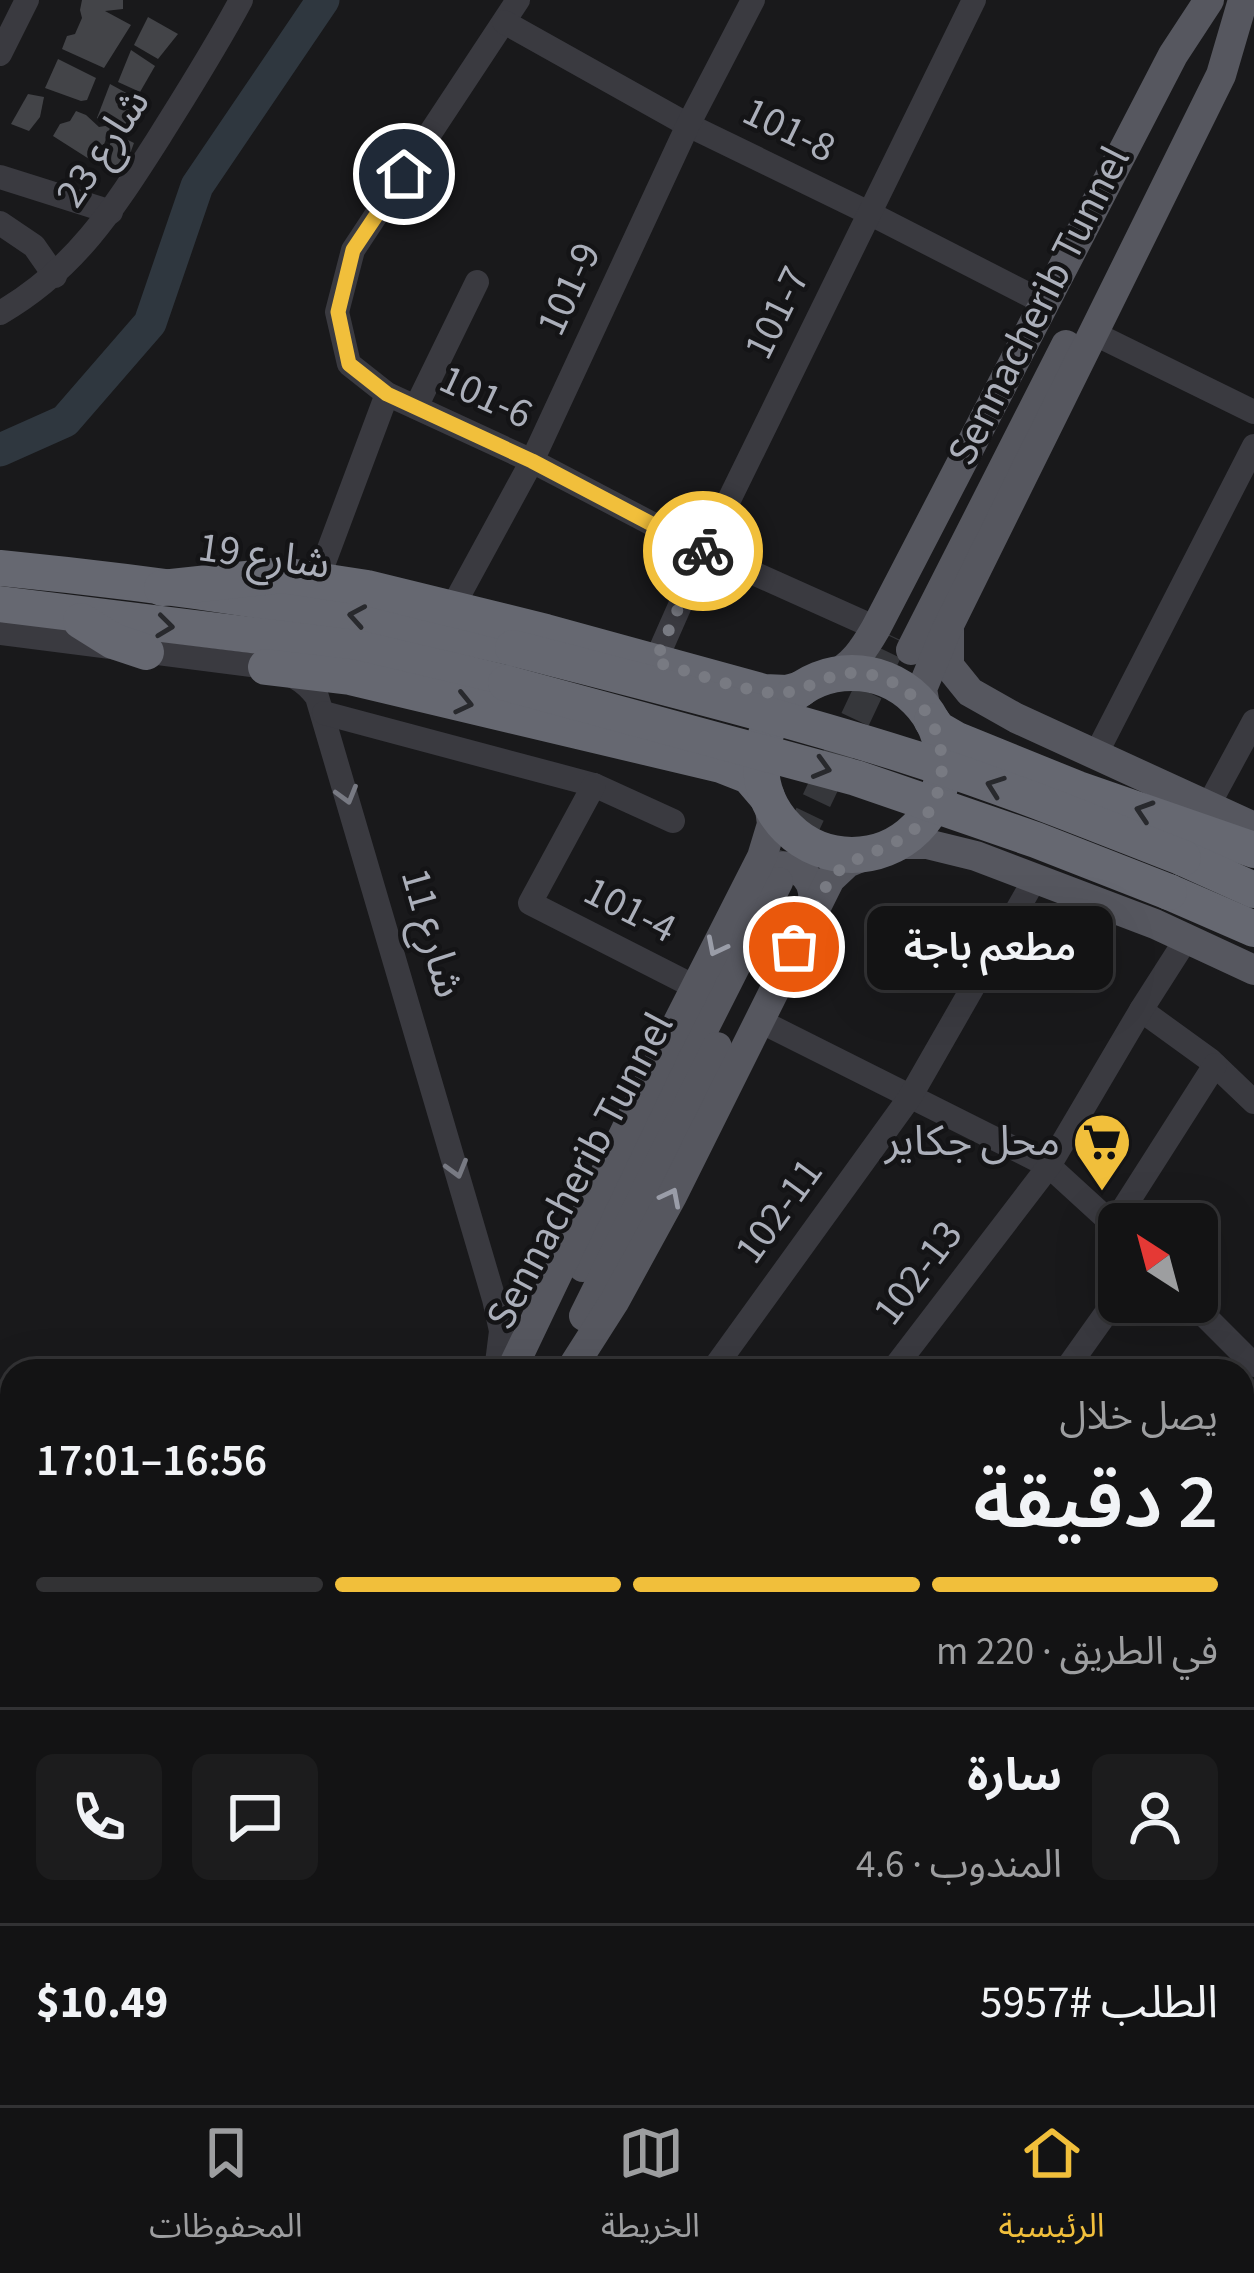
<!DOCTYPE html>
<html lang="ar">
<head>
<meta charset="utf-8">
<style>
  body { margin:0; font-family:"Source Sans 3","Noto Sans Arabic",sans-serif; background:#1c1c1d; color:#f1f3f6; direction:rtl; height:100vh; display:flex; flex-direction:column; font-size:45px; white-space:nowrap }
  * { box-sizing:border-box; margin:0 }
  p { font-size:39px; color:#9d9ea0 }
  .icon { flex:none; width:66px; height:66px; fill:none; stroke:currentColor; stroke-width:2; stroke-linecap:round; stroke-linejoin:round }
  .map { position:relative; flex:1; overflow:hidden; direction:ltr }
  .panel { position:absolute; left:0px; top:1359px; width:1254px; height:747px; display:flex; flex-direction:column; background:#131314; border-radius:36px 36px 0 0; box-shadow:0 12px 48px #0002,0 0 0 3px #323234; direction:rtl }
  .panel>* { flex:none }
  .needle { width:78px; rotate:324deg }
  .controls { position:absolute; left:1098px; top:1203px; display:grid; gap:24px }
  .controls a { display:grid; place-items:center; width:120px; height:120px; border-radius:18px; background:#131314; box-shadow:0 12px 48px #0002,0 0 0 3px #323234; font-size:60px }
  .pin { position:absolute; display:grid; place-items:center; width:102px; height:102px; color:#fff; margin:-51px; border:6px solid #fff; border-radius:50%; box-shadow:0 3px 12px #0007 }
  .courier { position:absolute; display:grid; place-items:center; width:120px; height:120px; margin:-60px; border:9px solid #f1bf3b; border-radius:50%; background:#fff; color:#222; box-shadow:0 3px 15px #0007 }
  .bubble { position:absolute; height:84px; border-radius:18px; background:#131314; box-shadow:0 12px 48px #0002,0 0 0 3px #323234; font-size:39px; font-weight:600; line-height:84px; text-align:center; direction:rtl }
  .headline em { font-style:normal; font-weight:600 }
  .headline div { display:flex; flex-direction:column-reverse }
  .headline { display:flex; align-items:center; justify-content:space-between; height:204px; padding:0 36px }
  h1 { font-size:78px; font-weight:600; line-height:90px }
  .bar { display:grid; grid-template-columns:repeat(4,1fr); gap:18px 12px; align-content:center; height:144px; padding:0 36px }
  .bar i { height:15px; border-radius:9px; background:#323234 }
  .bar .on { background:#f1bf3b }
  .bar p { grid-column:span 4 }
  .line { display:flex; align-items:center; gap:30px; padding:0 36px; border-top:3px solid #323234 }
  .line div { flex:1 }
  .round { display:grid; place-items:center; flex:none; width:126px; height:126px; border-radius:18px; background:#1c1c1d }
  .menu { display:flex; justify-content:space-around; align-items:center; height:168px; border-top:3px solid #323234; background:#131314; font-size:33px; color:#9d9ea0 }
  .menu a { display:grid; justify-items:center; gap:6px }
  .menu .on { color:#f1bf3b }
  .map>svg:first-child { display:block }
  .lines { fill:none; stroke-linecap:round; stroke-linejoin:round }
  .river { stroke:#2f373f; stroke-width:33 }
  .building { fill:#434448 }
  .major-tunnel { stroke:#36373b; stroke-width:30; stroke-dasharray:30 15; stroke-linecap:butt }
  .minor { stroke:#3a3a40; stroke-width:24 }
  .major { stroke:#56575f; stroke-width:30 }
  .highway { stroke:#666871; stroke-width:36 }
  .highway-bridge { stroke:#666871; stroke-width:36 }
  .oneway { stroke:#28292d }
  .oneway2 { stroke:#787a83 }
  .oneway3 { stroke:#9a9da8 }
  .done { stroke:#787a82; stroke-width:12; stroke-dasharray:0 21.6 }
  .route { stroke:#f1bf3b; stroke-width:15 }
  .labels { text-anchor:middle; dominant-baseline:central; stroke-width:9; stroke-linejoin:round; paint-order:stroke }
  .street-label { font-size:42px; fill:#abafba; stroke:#141416 }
  .poi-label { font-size:42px; fill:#abafba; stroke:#141416; text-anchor:end }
</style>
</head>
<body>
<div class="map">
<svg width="1254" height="2105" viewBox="0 0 1254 2105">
  <rect width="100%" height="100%" fill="#19191b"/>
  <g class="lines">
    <!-- river -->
    <polyline class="river" points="0,450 65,421 150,323 197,186 323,0"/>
  </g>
  <!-- building -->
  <g class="building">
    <polygon points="82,0 123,0 123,9 105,11 131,25 104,68 62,49 67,36 75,34 82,18 80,10"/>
    <polygon points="148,17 178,34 158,59 134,45"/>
    <polygon points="131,50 155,66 140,92 118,82"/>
    <polygon points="58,59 96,78 87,100 81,101 45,88"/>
    <polygon points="110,84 141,101 123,131 97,118"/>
    <polygon points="28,94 44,97 40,117 29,131 11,124"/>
    <polygon points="76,111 86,115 99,127 111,125 97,164 108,150 114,133 134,143 127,162 119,163 116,171 97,164 53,136 60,124 70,121"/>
    <polygon points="679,2094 733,2094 729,2105 710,2099 710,2104"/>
    <polygon points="778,2094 807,2095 845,2094 842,2105 774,2105"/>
  </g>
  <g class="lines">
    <!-- major-tunnel -->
    <polyline class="major-tunnel" points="778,882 894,637"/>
    <!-- minor -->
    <g class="minor">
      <polyline points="518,0 353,250 337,312 349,364 387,394 532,461 704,551 876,628"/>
      <polyline points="504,22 688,125 869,213 1043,302"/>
      <polyline points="0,54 27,0"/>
      <polyline points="0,177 111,212"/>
      <polyline points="0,223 34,246 55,276"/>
      <path d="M0,313C76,269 114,208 160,136C188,91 216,47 241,0"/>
      <polyline points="1095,334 1254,412"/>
      <polyline points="416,407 477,282"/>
      <polyline points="317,581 387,394"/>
      <polyline points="452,608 532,461 688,125 753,0"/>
      <path d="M0,633L266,667C289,673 303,678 317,697L494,1299L501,1331L496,1371"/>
      <polyline points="655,662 704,551 974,0"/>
      <polyline points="324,713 594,785 673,821"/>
      <polyline points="1096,754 1254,446"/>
      <polyline points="594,785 530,903 695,987"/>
      <polyline points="1208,806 1254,721"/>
      <polyline points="1141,1010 1210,1060 1254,1102"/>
      <polyline points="758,1020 1049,1166 1119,1230"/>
      <polyline points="1113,1225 1215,1065"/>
      <polyline points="1191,1302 1254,1365"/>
      <polyline points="712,1371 910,1097 1036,877"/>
      <polyline points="892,1371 1049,1166 1141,1010 1187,938"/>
      <polyline points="1065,1371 1119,1295"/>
      <polyline points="1242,1465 1254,1453"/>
      <polyline points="1242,1510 1254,1518"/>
      <polyline points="0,1686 12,1692"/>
      <polyline points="1242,1721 1254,1724"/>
      <polyline points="422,2094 450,2105"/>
      <polyline points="505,2094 533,2105"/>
      <polyline points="219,2105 225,2094"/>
      <polyline points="584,2105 592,2094"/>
      <polyline points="1246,2105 1254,2086"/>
    </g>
    <!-- major -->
    <g class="major">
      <polyline points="949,630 949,666 970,692 1016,718 1254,827"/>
      <polyline points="911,650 1066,345"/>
      <path d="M830,677C853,666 864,649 876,628L1173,55L1209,0"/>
      <polyline points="926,711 922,689 946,631 1221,75 1243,0"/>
      <polyline points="881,850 904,844 927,844 976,856 1155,924 1254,970"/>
      <path d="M758,874C790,855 820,873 812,911"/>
      <polyline points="583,1267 778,882"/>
      <polyline points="584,1316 717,1047"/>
      <polyline points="511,1371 667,1044 762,857 772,824 769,801"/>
      <polyline points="570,1371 614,1302 672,1196 830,879 847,863 873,852"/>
      <polyline points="123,2105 127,2094"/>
      <polyline points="178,2105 183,2094"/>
    </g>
    <!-- highway -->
    <g class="highway">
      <path d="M0,568C172,585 344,610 513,648"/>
      <polyline points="162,588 282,575 367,588 546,632 764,692 787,693 801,689"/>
      <polyline points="0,604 357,648 506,683"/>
      <polyline points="81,621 113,641 146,652"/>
      <polyline points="266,667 350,677 721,765 749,776 767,797"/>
      <circle cx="852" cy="764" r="91"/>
      <polyline points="932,721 938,729 957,740 1078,789 1254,850"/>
      <polyline points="1183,858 1254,890"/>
      <polyline points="1169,892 1254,929"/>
    </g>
    <!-- highway-bridge -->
    <g class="highway-bridge">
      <path d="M513,648C651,684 790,718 926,762C1013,790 1098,825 1183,858"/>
      <polyline points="506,683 856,778 1036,840 1169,892"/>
    </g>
  </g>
  <!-- one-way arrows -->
  <defs><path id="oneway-chevron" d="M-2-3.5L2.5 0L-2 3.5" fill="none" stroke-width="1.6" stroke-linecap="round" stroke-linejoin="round" transform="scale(3)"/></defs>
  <g class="oneway">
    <use href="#oneway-chevron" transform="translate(357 616) rotate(-170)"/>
    <use href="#oneway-chevron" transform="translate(165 626) rotate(7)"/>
    <use href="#oneway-chevron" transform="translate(464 703) rotate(13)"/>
    <use href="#oneway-chevron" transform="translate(822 768) rotate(16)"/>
    <use href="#oneway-chevron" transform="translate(995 786) rotate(-160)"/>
    <use href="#oneway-chevron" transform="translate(1144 811) rotate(-162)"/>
  </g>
  <g class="oneway2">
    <use href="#oneway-chevron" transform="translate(347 795) rotate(74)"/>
    <use href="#oneway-chevron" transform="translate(457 1169) rotate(74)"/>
  </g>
  <g class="oneway3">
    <use href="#oneway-chevron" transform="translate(716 947) rotate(117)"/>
    <use href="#oneway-chevron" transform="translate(671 1197) rotate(-63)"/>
  </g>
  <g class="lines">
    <!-- done -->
    <path class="done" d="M703,551L655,662C689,671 739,690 772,693C801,696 822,674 852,673C928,672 968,762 923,820C898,852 856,850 830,879L794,947"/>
    <!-- route -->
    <polyline class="route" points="404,174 353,250 338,312 349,364 387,394 532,461 703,551"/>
  </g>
  <!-- icons -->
  <defs>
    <g id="supermarket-pin" transform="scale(3)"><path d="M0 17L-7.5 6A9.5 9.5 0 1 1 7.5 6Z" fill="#f1bf3b" stroke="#141416"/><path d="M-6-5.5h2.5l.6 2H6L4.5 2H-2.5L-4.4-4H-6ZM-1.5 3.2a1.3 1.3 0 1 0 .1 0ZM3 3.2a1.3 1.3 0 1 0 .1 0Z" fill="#111"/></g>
  </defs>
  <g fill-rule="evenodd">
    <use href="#supermarket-pin" x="1102" y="1142"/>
  </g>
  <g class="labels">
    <!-- street labels -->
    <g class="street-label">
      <text transform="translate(789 130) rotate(26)">101-8</text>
      <text transform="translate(103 148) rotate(-56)">شارع 23</text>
      <text transform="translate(569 289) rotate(-65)">101-9</text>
      <text transform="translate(1039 306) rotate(-63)">Sennacherib Tunnel</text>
      <text transform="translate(777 313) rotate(-64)">101-7</text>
      <text transform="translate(486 397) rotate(25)">101-6</text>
      <text transform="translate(264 556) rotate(8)">شارع 19</text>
      <text transform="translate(630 910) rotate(27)">101-4</text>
      <text transform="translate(432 933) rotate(74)">شارع 11</text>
      <text transform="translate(580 1171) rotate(-62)">Sennacherib Tunnel</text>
      <text transform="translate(779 1211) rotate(-54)">102-11</text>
      <text transform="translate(918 1273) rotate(-53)">102-13</text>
    </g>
    <!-- poi labels -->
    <g class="poi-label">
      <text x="1060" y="1142">محل جكاير</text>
    </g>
  </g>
</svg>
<div class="controls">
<a><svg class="needle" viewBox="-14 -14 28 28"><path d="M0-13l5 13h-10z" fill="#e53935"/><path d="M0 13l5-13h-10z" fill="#9d9ea0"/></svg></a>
</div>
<div class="pin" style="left:794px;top:947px;background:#ea580c"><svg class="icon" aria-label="bag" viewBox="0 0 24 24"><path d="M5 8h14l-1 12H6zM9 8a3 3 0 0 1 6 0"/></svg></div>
<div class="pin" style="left:404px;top:174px;background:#1f2937"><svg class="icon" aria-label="home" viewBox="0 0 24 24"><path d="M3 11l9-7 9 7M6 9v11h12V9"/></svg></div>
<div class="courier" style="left:703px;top:551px"><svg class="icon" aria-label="bike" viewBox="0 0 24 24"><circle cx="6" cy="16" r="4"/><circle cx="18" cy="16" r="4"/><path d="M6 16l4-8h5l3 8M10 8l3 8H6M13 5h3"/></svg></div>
<div class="bubble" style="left:867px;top:906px;width:246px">مطعم باجة</div>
<section class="panel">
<div class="headline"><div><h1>2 دقيقة</h1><p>يصل خلال</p></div><em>16:56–17:01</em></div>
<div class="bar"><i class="on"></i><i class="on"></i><i class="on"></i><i></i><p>في الطريق · 220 m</p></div>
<div class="line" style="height:216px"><a class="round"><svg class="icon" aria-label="person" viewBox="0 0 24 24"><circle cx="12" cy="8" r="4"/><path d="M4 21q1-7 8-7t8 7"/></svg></a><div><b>سارة</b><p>المندوب · 4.6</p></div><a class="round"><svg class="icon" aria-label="chat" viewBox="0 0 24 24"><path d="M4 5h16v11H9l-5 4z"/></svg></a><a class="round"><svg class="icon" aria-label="phone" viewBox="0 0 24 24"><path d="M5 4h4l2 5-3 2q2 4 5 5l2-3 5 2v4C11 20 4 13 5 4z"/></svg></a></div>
<div class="line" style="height:156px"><div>الطلب #5957</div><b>$10.49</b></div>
</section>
</div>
<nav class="menu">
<a class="on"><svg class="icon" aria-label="home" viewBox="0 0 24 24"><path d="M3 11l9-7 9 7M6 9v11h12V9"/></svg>الرئيسية</a>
<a><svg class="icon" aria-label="map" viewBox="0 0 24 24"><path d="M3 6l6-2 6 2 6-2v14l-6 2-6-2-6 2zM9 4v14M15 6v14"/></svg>الخريطة</a>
<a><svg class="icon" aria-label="saved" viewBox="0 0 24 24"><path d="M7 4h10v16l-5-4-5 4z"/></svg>المحفوظات</a>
</nav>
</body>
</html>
